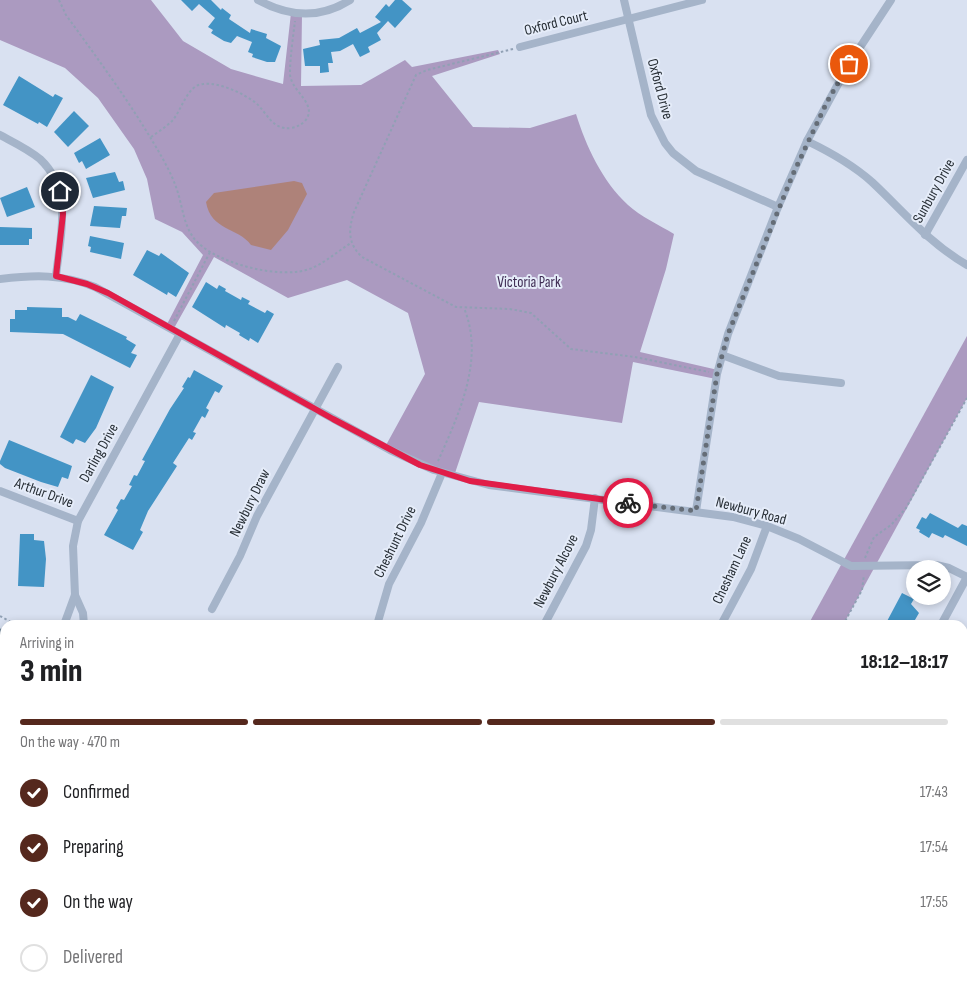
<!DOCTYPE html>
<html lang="en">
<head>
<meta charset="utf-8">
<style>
  body { margin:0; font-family:"Sofia Sans Condensed",sans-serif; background:#f2f2f2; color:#202124; height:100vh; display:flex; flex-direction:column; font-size:19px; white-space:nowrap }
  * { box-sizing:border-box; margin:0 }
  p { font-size:16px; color:#757577 }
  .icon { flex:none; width:28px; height:28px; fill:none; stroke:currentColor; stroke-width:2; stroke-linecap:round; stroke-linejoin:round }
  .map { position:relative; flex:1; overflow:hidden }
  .panel { position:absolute; left:0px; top:620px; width:968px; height:375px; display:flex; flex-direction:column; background:#fff; border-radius:15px 15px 0 0; box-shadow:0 2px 8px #0003 }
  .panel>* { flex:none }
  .buttons { position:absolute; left:906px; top:560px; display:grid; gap:10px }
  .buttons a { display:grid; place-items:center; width:45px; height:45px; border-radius:50%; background:#fff; box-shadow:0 2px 8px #0003; font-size:25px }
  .pin { position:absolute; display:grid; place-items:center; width:42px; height:42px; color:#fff; margin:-21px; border:2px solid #fff; border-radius:50%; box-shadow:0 1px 5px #0007 }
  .courier { position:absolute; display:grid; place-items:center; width:50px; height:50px; margin:-25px; border:4px solid #e11d48; border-radius:50%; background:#fff; color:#222; box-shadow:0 1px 6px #0007 }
  .headline em { font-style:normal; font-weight:800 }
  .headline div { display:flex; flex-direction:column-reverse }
  .headline { display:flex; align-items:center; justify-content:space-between; height:85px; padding:0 20px }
  h1 { font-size:32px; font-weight:800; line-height:38px }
  .bar { display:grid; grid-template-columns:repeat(4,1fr); gap:8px 5px; align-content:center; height:60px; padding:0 20px }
  .bar i { height:6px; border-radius:4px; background:#e0e0e0 }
  .bar .selected { background:#55281d }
  .bar p { grid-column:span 4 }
  ol { padding:0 20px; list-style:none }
  li { display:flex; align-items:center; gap:15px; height:55px }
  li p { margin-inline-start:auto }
  li .icon { padding:5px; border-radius:50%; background:#55281d; color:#fff; stroke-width:4 }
  li:last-child { color:#757577 }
  li i { width:28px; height:28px; border:2px solid #e0e0e0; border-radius:50% }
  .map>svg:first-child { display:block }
  .green { fill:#ab9ac0 }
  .water { fill:#ae8279 }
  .building { fill:#4394c5 }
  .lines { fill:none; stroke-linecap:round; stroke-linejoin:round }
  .path { stroke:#90a0b4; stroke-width:2; stroke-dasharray:2.5 2.5; stroke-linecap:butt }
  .minor { stroke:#a5b4c9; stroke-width:8 }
  .secondary { stroke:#778a9c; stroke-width:11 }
  .done { stroke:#656d77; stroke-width:5; stroke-dasharray:0 9 }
  .route { stroke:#e11d48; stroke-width:6 }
  .labels { text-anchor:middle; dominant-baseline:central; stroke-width:4; stroke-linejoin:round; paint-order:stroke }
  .street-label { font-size:15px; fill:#272e35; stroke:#e5ecf9 }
  .park-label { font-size:15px; fill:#3e2b53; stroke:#e5ecf9 }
</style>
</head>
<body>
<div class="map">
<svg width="967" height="995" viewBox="0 0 967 995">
  <rect width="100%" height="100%" fill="#d9e1f1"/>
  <!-- green -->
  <g class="green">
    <path d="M0,0H151L183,41L231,69L283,84L291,13L302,14L301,86L361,85L405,60L412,67L498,50L500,54L432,76L473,127L530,128L576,114C586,146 602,181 628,205C640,216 659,225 674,234L666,269L640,352L718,370L716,379L633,362L622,423L479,402L454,476L385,447L425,374L408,313L347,280L288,298L214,257L173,330L166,326L203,255L182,232L155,219L147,179L134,149L98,98L65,68L0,40Z"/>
    <polygon points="967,336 967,398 843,625 808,625"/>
    <polygon points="404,990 581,990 590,995 407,995"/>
  </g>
  <!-- water -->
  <g class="water">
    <path d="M294,181L302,183L307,194L288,230L271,250L251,245C238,227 211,231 206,202L214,193Z"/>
    <polygon points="429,990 505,990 515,995 431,995"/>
  </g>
  <!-- building -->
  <g class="building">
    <polygon points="181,0 211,0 221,10 222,8 231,15 229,19 250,33 251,29 267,34 266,38 281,46 275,62 267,62 252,57 253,54 248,52 252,42 237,36 231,43 224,41 211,33 213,30 208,27 215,18 199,4 192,11"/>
    <polygon points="395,0 402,0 412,9 395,28 388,21 377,33 381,40 368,47 370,52 360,57 353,44 340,51 331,52 333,63 328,63 329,72 320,73 320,66 305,66 303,49 320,45 319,40 339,38 357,28 360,33 381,22 375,17 386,4 389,7"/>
    <polygon points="19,76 53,97 55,94 63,98 47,127 39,122 38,124 3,105"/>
    <polygon points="74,111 89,126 68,147 54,132"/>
    <polygon points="100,138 110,155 86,169 82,161 79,163 74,153"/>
    <polygon points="115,172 119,182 123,181 125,190 93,198 86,178"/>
    <polygon points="27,187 35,207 7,217 0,198"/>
    <polygon points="94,206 127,208 126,216 122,216 120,228 90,226"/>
    <polygon points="0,227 32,228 32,239 29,239 29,245 0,245"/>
    <polygon points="90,236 124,243 121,259 90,252 91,247 88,246"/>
    <polygon points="147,250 159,256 161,253 189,273 176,297 168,292 167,295 133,275"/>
    <polygon points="206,282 217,289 219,285 226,289 225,291 241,300 242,297 250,301 248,304 265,313 267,310 274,314 258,343 250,338 249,341 239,335 240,333 226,325 225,328 192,307"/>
    <polygon points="27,307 62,308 62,317 68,317 76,321 80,314 127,337 126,339 136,345 131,353 137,355 130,368 63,334 10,332 10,319 15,319 15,310 27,310"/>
    <polygon points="194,370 223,386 219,393 215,391 206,408 209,410 205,418 202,416 193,432 196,433 192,440 189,438 173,463 177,466 148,511 140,530 143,532 133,550 104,535 118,510 116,508 121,499 124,500 132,486 129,485 134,475 137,476 145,461 142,460 170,409 184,388 182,387 188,377 190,378"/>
    <polygon points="91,375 114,387 96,428 85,443 76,439 73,444 60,437"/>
    <polygon points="9,440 72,466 68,479 62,477 58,487 41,482 5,468 0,464 0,461"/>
    <polygon points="930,513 958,528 962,524 967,526 967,546 945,535 943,538 932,533 929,538 919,532 920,530 916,528 922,517 926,519"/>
    <polygon points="20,534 34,534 34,540 44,541 46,559 44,587 18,586"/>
    <polygon points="902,593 914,599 911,604 919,613 912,625 885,625"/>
  </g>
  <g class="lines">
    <!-- path -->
    <g class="path">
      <path d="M59,0L66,15C95,55 124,94 150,137C159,152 170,170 176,187C182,203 183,223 193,237C211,263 283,281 312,268C326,262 338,251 351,243"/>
      <path d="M513,49L427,70L416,75L354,212C348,230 348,244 362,257L456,307L510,309L531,313L571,349L635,357L709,372"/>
      <path d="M151,137C158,132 166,127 172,121C182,110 187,85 203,84C219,82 243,93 256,103C268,114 272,130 291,128C297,127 301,125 305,121C319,104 291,92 290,74C290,57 293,38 295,21"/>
      <polyline points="174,321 210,252"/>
      <path d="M438,461C459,414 485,359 464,308"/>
      <polyline points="865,558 874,537 891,525 906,508 967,398"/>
      <polyline points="0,616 16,625"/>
      <polyline points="843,625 862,590 864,575"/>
      <polyline points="0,677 5,680"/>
      <polyline points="0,788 5,780"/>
      <polyline points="0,797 5,803"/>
      <polyline points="563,990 572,995"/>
      <polyline points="673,990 681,995"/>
    </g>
    <!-- minor -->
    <g class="minor">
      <path d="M258,0C289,17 320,19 350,0"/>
      <polyline points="624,0 651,115 665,143 673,153 696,171 778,207"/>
      <polyline points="520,47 702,0"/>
      <path d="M0,135C13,142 28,149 40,159C74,191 60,236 56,276"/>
      <path d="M807,141C830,152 853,165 872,182C903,211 929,243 967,265"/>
      <polyline points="925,235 967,160"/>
      <path d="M0,279C34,275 63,274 95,287L390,450L434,470L489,485L733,517L767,526L799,539L851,566L936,565L949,568L967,577"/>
      <polyline points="722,355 779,376 841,383"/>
      <polyline points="0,491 78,521"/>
      <polyline points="696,511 717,374 728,334 778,207 807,141 849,64 891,0"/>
      <polyline points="75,595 83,613 84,625"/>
      <polyline points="212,609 240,556 257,516 338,367"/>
      <polyline points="64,625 75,595 73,546 78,521 180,334"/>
      <polyline points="377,625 389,584 421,523 442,473"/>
      <polyline points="544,625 586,546 591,530 595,498"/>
      <polyline points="721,625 751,569 767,526"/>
      <polyline points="941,625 967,577"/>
      <polyline points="962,889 967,884"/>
      <polyline points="314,990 319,995"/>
      <polyline points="875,990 884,995"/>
      <polyline points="18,995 21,990"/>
      <polyline points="184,995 186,990"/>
      <polyline points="924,995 925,990"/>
    </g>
    <!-- secondary -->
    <g class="secondary">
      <polyline points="0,634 5,637"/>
      <polyline points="0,659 5,662"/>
      <polyline points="595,990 604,995"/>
      <polyline points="643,990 652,995"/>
    </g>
  </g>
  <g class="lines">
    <!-- done -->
    <polyline class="done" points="628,503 696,511 717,374 728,334 793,174 827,102 849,64"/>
    <!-- route -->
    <polyline class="route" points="60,191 63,214 56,276 87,284 108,293 333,419 420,465 470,481 628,503"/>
  </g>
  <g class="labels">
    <!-- street labels -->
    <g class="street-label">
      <text transform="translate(556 23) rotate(-14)">Oxford Court</text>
      <text transform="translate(660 89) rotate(75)">Oxford Drive</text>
      <text transform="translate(934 191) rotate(-61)">Sunbury Drive</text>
      <text transform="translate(99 453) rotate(-61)">Darling Drive</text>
      <text transform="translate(44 493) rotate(20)">Arthur Drive</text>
      <text transform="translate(250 503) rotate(-64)">Newbury Draw</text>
      <text transform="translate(751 511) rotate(15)">Newbury Road</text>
      <text transform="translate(395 542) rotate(-64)">Cheshunt Drive</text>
      <text transform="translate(732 570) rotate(-65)">Chesham Lane</text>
      <text transform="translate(556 571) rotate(-63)">Newbury Alcove</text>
    </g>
    <!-- park labels -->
    <g class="park-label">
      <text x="529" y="282">Victoria Park</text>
    </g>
  </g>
</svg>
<div class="buttons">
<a><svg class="icon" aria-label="layers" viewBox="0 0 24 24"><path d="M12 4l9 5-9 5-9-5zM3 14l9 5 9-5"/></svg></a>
</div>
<div class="pin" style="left:849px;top:64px;background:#ea580c"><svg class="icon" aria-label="bag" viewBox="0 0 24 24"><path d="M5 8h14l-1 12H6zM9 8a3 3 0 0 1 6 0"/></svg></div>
<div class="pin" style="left:60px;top:191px;background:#1f2937"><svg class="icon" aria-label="home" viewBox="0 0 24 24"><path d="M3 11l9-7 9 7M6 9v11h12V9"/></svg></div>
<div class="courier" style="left:628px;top:503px"><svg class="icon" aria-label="bike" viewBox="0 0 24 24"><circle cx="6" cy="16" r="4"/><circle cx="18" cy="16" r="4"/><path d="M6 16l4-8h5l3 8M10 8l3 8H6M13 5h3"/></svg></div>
<section class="panel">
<div class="headline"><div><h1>3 min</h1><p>Arriving in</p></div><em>18:12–18:17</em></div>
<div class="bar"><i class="selected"></i><i class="selected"></i><i class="selected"></i><i></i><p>On the way · 470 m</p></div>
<ol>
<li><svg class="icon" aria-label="check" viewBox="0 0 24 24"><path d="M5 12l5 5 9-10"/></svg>Confirmed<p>17:43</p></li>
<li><svg class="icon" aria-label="check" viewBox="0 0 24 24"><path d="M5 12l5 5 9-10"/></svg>Preparing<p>17:54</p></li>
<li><svg class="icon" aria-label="check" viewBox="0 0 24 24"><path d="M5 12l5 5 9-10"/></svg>On the way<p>17:55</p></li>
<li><i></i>Delivered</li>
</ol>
</section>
</div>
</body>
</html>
